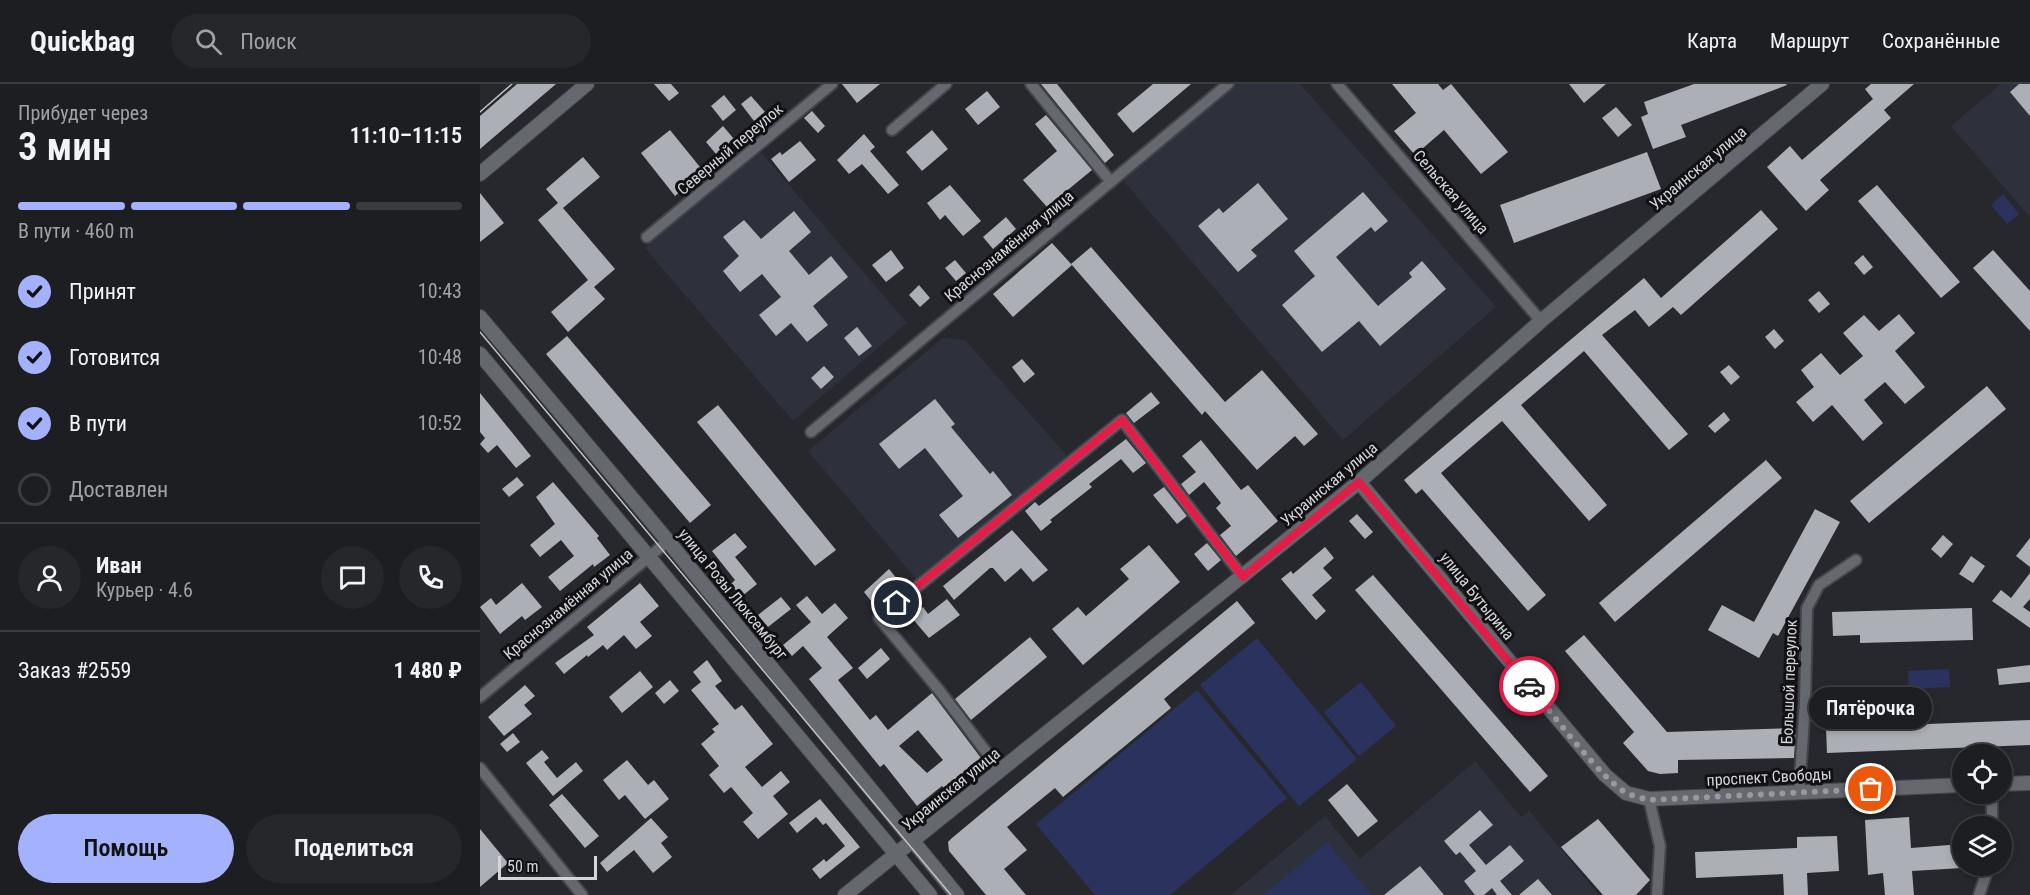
<!DOCTYPE html>
<html lang="ru">
<head>
<meta charset="utf-8">
<style>
  body { margin:0; font-family:"Roboto Condensed",sans-serif; background:#25272a; color:#f1f3f6; height:100vh; display:flex; flex-direction:column; font-size:22px; white-space:nowrap }
  * { box-sizing:border-box; margin:0 }
  p { font-size:20px; color:#a0a2a5 }
  .icon { flex:none; width:33px; height:33px; fill:none; stroke:currentColor; stroke-width:2; stroke-linecap:round; stroke-linejoin:round }
  .map { position:relative; flex:1; overflow:hidden }
  .side { display:flex; flex-direction:column; background:#1d1e22; width:480px }
  .side>* { flex:none }
  .fabs { position:absolute; left:1472px; top:660px; display:grid; gap:12px }
  .fabs a { display:grid; place-items:center; width:60px; height:60px; border-radius:50%; background:#1d1e22; box-shadow:0 3px 9px #0003,0 0 0 2px #3b3c40; font-size:30px }
  .scale { position:absolute; left:18px; bottom:15px; width:99px; box-sizing:border-box; padding-left:6px; border:3px solid #d5d6da; border-top:0; font-size:16px; line-height:21px; white-space:nowrap; color:#d5d6da; -webkit-text-stroke:4px #111114; paint-order:stroke }
  .pin { position:absolute; display:grid; place-items:center; width:51px; height:51px; color:#fff; margin:-26px; border:3px solid #fff; border-radius:50%; box-shadow:0 2px 6px #0007 }
  .courier { position:absolute; display:grid; place-items:center; width:60px; height:60px; margin:-30px; border:4px solid #e11d48; border-radius:50%; background:#fff; color:#222; box-shadow:0 2px 8px #0007 }
  .bubble { position:absolute; height:42px; border-radius:21px; background:#1d1e22; box-shadow:0 3px 9px #0003,0 0 0 2px #3b3c40; font-size:20px; font-weight:600; line-height:42px; text-align:center }
  .headline em { font-style:normal; font-weight:600 }
  .headline div { display:flex; flex-direction:column-reverse }
  .headline { display:flex; align-items:center; justify-content:space-between; height:102px; padding:0 18px }
  h1 { font-size:39px; font-weight:600; line-height:45px }
  .bar { display:grid; grid-template-columns:repeat(4,1fr); gap:9px 6px; align-content:center; height:72px; padding:0 18px }
  .bar i { height:8px; border-radius:4px; background:#3b3c40 }
  .bar .active { background:#a4b1fc }
  .bar p { grid-column:span 4 }
  .line { display:flex; align-items:center; gap:15px; padding:0 18px; border-top:2px solid #3b3c40 }
  .line div { flex:1 }
  .round { display:grid; place-items:center; flex:none; width:63px; height:63px; border-radius:32px; background:#25272a }
  ol { padding:0 18px; list-style:none }
  li { display:flex; align-items:center; gap:18px; height:66px }
  li p { margin-inline-start:auto }
  li .icon { padding:6px; border-radius:50%; background:#a4b1fc; color:#111; stroke-width:4 }
  li:last-child { color:#a0a2a5 }
  li i { width:33px; height:33px; border:3px solid #3b3c40; border-radius:50% }
  .primary-button { display:flex; gap:12px; margin-top:auto; padding:12px 18px }
  .primary-button a { flex:1; height:69px; border-radius:36px; background:#a4b1fc; color:#111; font-size:24px; font-weight:600; line-height:69px; text-align:center }
  .primary-button a+a { background:#25272a; color:#f1f3f6 }
  header { display:flex; align-items:center; gap:36px; box-sizing:border-box; height:84px; padding:0 30px; background:#1d1e22; border-bottom:2px solid #3b3c40 }
  header strong { font-size:28px }
  nav { display:flex; gap:33px; margin-inline-start:auto; font-size:21px }
  .search { width:420px; height:54px; background:#25272a; display:flex; align-items:center; gap:15px; box-sizing:border-box; padding:0 21px; border-radius:33px; color:#a0a2a5; font-size:22px }
  main { display:flex; flex:1; min-height:0 }
  .map>svg:first-child { display:block }
  .built { fill:#2e313c }
  .green { fill:#2c325e }
  .building { fill:#adafb6; fill-rule:evenodd }
  .lines { fill:none; stroke-linecap:round; stroke-linejoin:round }
  .minor-casing { stroke:#434449; stroke-width:14 }
  .tertiary-casing { stroke:#434449; stroke-width:16 }
  .minor { stroke:#66686f; stroke-width:10 }
  .tertiary { stroke:#66686f; stroke-width:14 }
  .tram { stroke:#c1c2c7; stroke-width:1.5 }
  .done { stroke:#98999e; stroke-width:6; stroke-dasharray:0 10.8 }
  .route { stroke:#e11d48; stroke-width:8 }
  .labels { text-anchor:middle; dominant-baseline:central; stroke-width:6; stroke-linejoin:round; paint-order:stroke }
  .street-label { font-size:16px; fill:#d5d6da; stroke:#111114 }
</style>
</head>
<body>
<header>
<strong>Quickbag</strong>
<div class="search"><svg class="icon" aria-label="search" viewBox="0 0 24 24"><circle cx="10" cy="10" r="6"/><path d="M15 15l6 6"/></svg>Поиск</div>
<nav><a>Карта</a><a>Маршрут</a><a>Сохранённые</a></nav>
</header>
<main>
<section class="side">
<div class="headline"><div><h1>3 мин</h1><p>Прибудет через</p></div><em>11:10–11:15</em></div>
<div class="bar"><i class="active"></i><i class="active"></i><i class="active"></i><i></i><p>В пути · 460 m</p></div>
<ol>
<li><svg class="icon" aria-label="check" viewBox="0 0 24 24"><path d="M5 12l5 5 9-10"/></svg>Принят<p>10:43</p></li>
<li><svg class="icon" aria-label="check" viewBox="0 0 24 24"><path d="M5 12l5 5 9-10"/></svg>Готовится<p>10:48</p></li>
<li><svg class="icon" aria-label="check" viewBox="0 0 24 24"><path d="M5 12l5 5 9-10"/></svg>В пути<p>10:52</p></li>
<li><i></i>Доставлен</li>
</ol>
<div class="line" style="height:108px"><a class="round"><svg class="icon" aria-label="person" viewBox="0 0 24 24"><circle cx="12" cy="8" r="4"/><path d="M4 21q1-7 8-7t8 7"/></svg></a><div><b>Иван</b><p>Курьер · 4.6</p></div><a class="round"><svg class="icon" aria-label="chat" viewBox="0 0 24 24"><path d="M4 5h16v11H9l-5 4z"/></svg></a><a class="round"><svg class="icon" aria-label="phone" viewBox="0 0 24 24"><path d="M5 4h4l2 5-3 2q2 4 5 5l2-3 5 2v4C11 20 4 13 5 4z"/></svg></a></div>
<div class="line" style="height:78px"><div>Заказ #2559</div><b>1 480 ₽</b></div>
<div class="primary-button"><a>Помощь</a><a>Поделиться</a></div>
</section>
<div class="map">
<svg width="1550" height="811" viewBox="0 0 1550 811">
  <rect width="100%" height="100%" fill="#27282e"/>
  <!-- built -->
  <g class="built">
    <polygon points="756,0 820,0 1016,223 863,356 641,94"/>
    <polygon points="1521,0 1550,0 1550,133 1471,42"/>
    <polygon points="280,67 427,239 313,337 165,164"/>
    <polygon points="463,254 485,256 588,373 439,498 328,367"/>
    <polygon points="995,677 1041,733 1049,727 1119,811 751,811 845,732 880,775"/>
  </g>
  <!-- green -->
  <g class="green">
    <polygon points="1523,110 1539,130 1527,140 1511,121"/>
    <polygon points="777,554 877,675 819,722 720,601"/>
    <polygon points="1469,585 1470,603 1429,605 1428,587"/>
    <polygon points="881,598 916,642 879,672 844,628"/>
    <polygon points="717,606 807,714 690,811 615,811 556,740"/>
    <polygon points="847,758 891,811 784,811"/>
  </g>
  <!-- building -->
  <g class="building">
    <polygon points="37,0 76,0 0,65 0,32"/>
    <polygon points="174,0 191,0 199,9 189,17"/>
    <polygon points="362,0 400,0 377,19"/>
    <polygon points="561,0 577,0 634,71 625,79"/>
    <polygon points="673,0 711,0 653,49 637,30"/>
    <polygon points="912,0 958,0 963,6 971,0 1028,68 1001,90 964,46 935,71 914,47 936,29"/>
    <polygon points="1089,0 1126,0 1104,19"/>
    <polygon points="1214,0 1306,0 1307,1 1201,41 1206,53 1173,65 1161,33 1168,30 1164,18"/>
    <polygon points="1391,0 1434,0 1404,26 1411,34 1340,96 1349,106 1326,127 1287,83 1310,62 1322,76 1393,15 1385,5"/>
    <polygon points="1539,0 1550,0 1550,32 1530,8"/>
    <polygon points="507,7 520,23 498,41 485,25"/>
    <polygon points="244,11 256,26 243,37 231,22"/>
    <polygon points="271,12 285,28 274,37 261,20"/>
    <polygon points="1136,23 1152,41 1138,53 1122,34"/>
    <polygon points="332,27 345,42 338,49 324,34"/>
    <polygon points="566,31 612,86 567,123 543,96 577,67 555,40"/>
    <polygon points="243,42 254,55 236,70 226,58"/>
    <polygon points="190,46 224,88 195,112 161,69"/>
    <polygon points="452,46 468,65 442,87 426,68"/>
    <polygon points="384,50 395,63 390,67 419,101 408,110 382,80 369,90 357,76"/>
    <polygon points="320,57 336,76 309,98 291,75 300,68 302,71"/>
    <polygon points="1167,68 1181,105 1034,159 1020,121"/>
    <polygon points="103,73 120,93 83,124 135,185 114,203 125,215 88,248 71,228 108,196 58,136 78,119 66,105"/>
    <polygon points="778,99 808,135 771,166 777,172 758,188 718,142 739,124 743,129"/>
    <polygon points="470,101 501,137 483,152 465,131 460,136 447,119"/>
    <polygon points="1397,101 1480,198 1461,214 1378,117"/>
    <polygon points="883,108 908,137 895,148 891,143 856,173 898,222 932,193 929,189 942,177 966,205 900,262 879,237 842,268 802,221 835,192 814,167"/>
    <polygon points="0,109 24,139 0,158"/>
    <polygon points="1281,126 1298,145 1201,231 1193,223 1169,243 1155,226 1122,251 1208,350 1189,366 1104,267 1041,321 1127,421 1109,437 1022,337 961,389 1066,511 1048,527 942,405 936,410 924,396 1164,194 1181,214"/>
    <polygon points="314,127 331,148 309,167 329,191 351,172 368,193 333,222 348,241 327,258 311,239 296,252 279,231 301,213 282,190 260,208 243,187 259,172 243,153 264,136 281,155"/>
    <polygon points="526,133 536,145 513,165 503,153"/>
    <polygon points="572,159 592,181 533,233 513,210"/>
    <polygon points="611,163 745,318 782,286 838,350 824,362 815,352 777,386 725,327 722,331 591,180"/>
    <polygon points="411,166 424,184 406,198 392,181"/>
    <polygon points="1513,166 1550,207 1550,247 1493,184"/>
    <polygon points="1383,171 1393,183 1384,191 1374,179"/>
    <polygon points="475,176 486,189 476,197 465,184"/>
    <polygon points="439,201 450,214 440,223 429,211"/>
    <polygon points="1339,207 1350,220 1339,229 1328,216"/>
    <polygon points="1419,230 1435,249 1415,267 1445,303 1425,320 1405,298 1384,316 1403,339 1383,357 1352,321 1333,338 1316,318 1334,303 1321,286 1341,269 1360,291 1383,272 1363,249 1384,231 1399,247"/>
    <polygon points="377,243 392,262 379,272 364,254"/>
    <polygon points="1294,245 1304,257 1295,265 1285,253"/>
    <polygon points="87,252 231,421 210,439 66,270"/>
    <polygon points="542,275 555,290 544,299 532,283"/>
    <polygon points="1249,281 1260,293 1251,301 1240,288"/>
    <polygon points="344,282 354,293 341,305 331,294"/>
    <polygon points="1507,302 1526,325 1389,439 1370,417"/>
    <polygon points="671,308 680,319 654,339 646,329"/>
    <polygon points="0,309 51,372 36,384 17,361 8,369 0,360 5,354 0,348"/>
    <polygon points="455,315 475,340 471,343 510,390 513,387 532,411 478,454 459,431 483,412 445,364 419,385 399,360"/>
    <polygon points="238,321 356,466 335,482 217,338"/>
    <polygon points="1244,328 1250,336 1235,349 1228,342"/>
    <polygon points="646,355 666,379 653,389 641,375 609,400 612,403 570,436 572,438 561,447 545,427 555,418 559,422"/>
    <polygon points="721,356 761,406 768,401 798,437 756,472 740,451 751,442 736,424 741,419 724,398 709,411 701,400 716,388 702,372"/>
    <polygon points="1286,376 1302,394 1135,538 1119,519"/>
    <polygon points="37,393 44,401 29,413 22,405"/>
    <polygon points="73,398 119,452 117,454 130,471 114,483 113,480 80,507 68,493 94,472 81,456 60,473 50,461 75,440 56,413"/>
    <polygon points="684,403 707,432 697,440 673,411"/>
    <polygon points="1335,425 1360,438 1298,552 1293,549 1279,574 1228,546 1242,521 1274,538"/>
    <polygon points="877,430 893,448 885,455 869,437"/>
    <polygon points="532,446 568,486 553,498 541,484 525,498 513,484 510,484 474,516 463,502"/>
    <polygon points="255,449 267,463 255,473 277,500 261,513 251,500 255,496 232,467"/>
    <polygon points="1463,451 1473,460 1461,474 1451,465"/>
    <polygon points="1550,454 1550,483 1536,472"/>
    <polygon points="727,459 741,476 728,487 714,470"/>
    <polygon points="669,461 700,498 603,581 572,545 598,523 606,532 649,495 640,485"/>
    <polygon points="845,463 854,474 843,484 852,494 832,511 846,527 836,536 801,495 811,487 813,490"/>
    <polygon points="1491,472 1505,482 1493,499 1479,490"/>
    <polygon points="409,485 422,501 395,522 384,508"/>
    <polygon points="1550,489 1550,515 1543,523 1550,528 1550,544 1512,517 1521,506 1531,514"/>
    <polygon points="893,491 1068,692 1050,708 875,506"/>
    <polygon points="42,499 62,523 45,536 42,532 20,550 0,523 11,514 16,521"/>
    <polygon points="160,499 179,522 160,538 172,552 156,565 144,551 127,566 123,561 108,573 107,571 84,590 75,579 114,551 107,543"/>
    <path d="M327,512L342,530L355,519L368,534L347,553L373,584L358,596L390,636L396,631L408,646L452,609L501,674L465,705L462,702L437,722L404,680L400,683L329,595L342,584L323,562L312,572L303,561L331,538L316,521ZM438,646L463,676L447,689L419,662Z"/>
    <polygon points="301,513 311,525 288,543 278,531"/>
    <polygon points="467,515 480,531 449,554 431,533 443,523 448,530"/>
    <polygon points="757,517 775,539 684,615 691,624 583,713 575,704 527,743 547,766 524,785 546,811 506,811 469,767 468,758 472,754"/>
    <polygon points="1492,524 1493,556 1380,559 1380,551 1353,552 1352,528"/>
    <polygon points="1104,551 1187,648 1316,644 1314,674 1198,676 1198,689 1180,690 1168,687 1143,659 1154,648 1085,567"/>
    <polygon points="550,553 567,573 491,636 475,615"/>
    <polygon points="401,564 410,575 387,595 378,584"/>
    <polygon points="227,576 242,597 235,602 255,626 262,621 293,660 265,683 282,703 301,687 310,698 293,712 308,730 278,755 263,738 273,729 251,703 244,709 229,691 239,682 221,660 235,648 232,645 239,640 211,606 221,598 213,588"/>
    <polygon points="1550,581 1550,598 1519,601 1517,585"/>
    <polygon points="160,587 173,603 142,629 129,613"/>
    <polygon points="190,596 199,607 184,620 175,609"/>
    <polygon points="45,601 55,612 44,621 52,630 24,652 8,633"/>
    <polygon points="1550,636 1550,661 1347,669 1346,644"/>
    <polygon points="33,649 40,658 27,668 20,660"/>
    <polygon points="62,666 69,674 64,678 77,694 96,678 103,687 73,712 46,679"/>
    <polygon points="147,676 168,701 174,696 189,715 165,735 145,711 139,716 123,696"/>
    <polygon points="867,700 898,737 878,753 848,716"/>
    <polygon points="82,710 119,752 105,764 69,721"/>
    <polygon points="340,715 380,763 340,795 332,785 344,775 346,778 365,762 346,739 343,741 336,733 317,749 309,739"/>
    <polygon points="1000,726 1013,741 989,761 1006,781 1030,761 1044,777 1020,797 1032,811 1017,811 1012,804 1004,811 995,811 984,797 996,787 980,768 976,771 964,757"/>
    <polygon points="1429,733 1431,764 1482,760 1482,784 1432,787 1434,811 1405,811 1403,789 1388,791 1385,736"/>
    <polygon points="171,734 188,753 181,759 192,773 173,789 154,766 127,788 120,779"/>
    <polygon points="1118,735 1170,796 1156,811 1123,811 1081,763"/>
    <polygon points="0,745 28,779 0,803"/>
    <polygon points="1357,752 1359,787 1327,789 1328,811 1304,811 1303,790 1216,794 1215,768 1317,764 1317,753"/>
    <polygon points="940,782 964,811 904,811"/>
    <polygon points="1058,795 1072,811 1039,811"/>
  </g>
  <g class="lines">
    <!-- minor casing -->
    <g class="minor-casing">
      <g id="minor">
        <polyline points="551,0 631,98"/>
        <polyline points="857,0 1061,237"/>
        <polyline points="412,46 466,0"/>
        <polyline points="167,153 352,0"/>
        <polyline points="331,348 748,0"/>
        <polyline points="0,613 188,457"/>
        <polyline points="0,684 102,811"/>
        <polyline points="520,686 459,606 399,534 642,336 763,493"/>
        <polyline points="1319,708 1325,619 1327,524 1339,501 1376,476"/>
        <polyline points="1169,715 1180,762 1177,811"/>
        <polyline points="1512,742 1512,710"/>
        <polyline points="1499,811 1509,782"/>
      </g>
    </g>
    <!-- tertiary casing -->
    <g class="tertiary-casing">
      <g id="tertiary">
        <polyline points="0,90 107,0"/>
        <polyline points="0,233 188,457 477,811"/>
        <polyline points="0,270 450,811"/>
        <polyline points="879,398 1125,691 1146,709 1169,715 1482,701"/>
        <polyline points="1521,700 1550,699"/>
        <polyline points="365,811 879,398 1061,237 1342,0"/>
      </g>
    </g>
    <!-- minor -->
    <use href="#minor" class="minor"/>
    <!-- tertiary -->
    <use href="#tertiary" class="tertiary"/>
    <!-- tram -->
    <g class="tram">
      <polyline points="0,28 32,0"/>
      <polyline points="0,248 471,811"/>
    </g>
  </g>
  <g class="lines">
    <!-- done -->
    <path class="done" d="M1049,602C1070,626 1122,697 1147,709C1154,713 1162,714 1169,716L1391,705"/>
    <!-- route -->
    <polyline class="route" points="417,519 642,336 763,493 879,398 1049,602"/>
  </g>
  <g class="labels">
    <!-- street labels -->
    <g class="street-label">
      <text transform="translate(250 65) rotate(-40)">Северный переулок</text>
      <text transform="translate(1218 84) rotate(-40)">Украинская улица</text>
      <text transform="translate(971 108) rotate(49)">Сельская улица</text>
      <text transform="translate(529 162) rotate(-40)">Краснознамённая улица</text>
      <text transform="translate(849 400) rotate(-40)">Украинская улица</text>
      <text transform="translate(253 510) rotate(51)">улица Розы Люксембург</text>
      <text transform="translate(997 512) rotate(51)">улица Бутырина</text>
      <text transform="translate(88 520) rotate(-40)">Краснознамённая улица</text>
      <text transform="translate(1309 598) rotate(-88)">Большой переулок</text>
      <text transform="translate(1289 693) rotate(-3)">проспект Свободы</text>
      <text transform="translate(471 705) rotate(-39)">Украинская улица</text>
    </g>
  </g>
</svg>
<div class="fabs">
<a><svg class="icon" aria-label="locate" viewBox="0 0 24 24"><circle cx="12" cy="12" r="6"/><path d="M12 2v4M12 18v4M2 12h4M18 12h4"/></svg></a>
<a><svg class="icon" aria-label="layers" viewBox="0 0 24 24"><path d="M12 4l9 5-9 5-9-5zM3 14l9 5 9-5"/></svg></a>
</div>
<div class="scale">50 m</div>
<div class="pin" style="left:1391px;top:705px;background:#ea580c"><svg class="icon" aria-label="bag" viewBox="0 0 24 24"><path d="M5 8h14l-1 12H6zM9 8a3 3 0 0 1 6 0"/></svg></div>
<div class="pin" style="left:417px;top:519px;background:#1f2937"><svg class="icon" aria-label="home" viewBox="0 0 24 24"><path d="M3 11l9-7 9 7M6 9v11h12V9"/></svg></div>
<div class="courier" style="left:1049px;top:602px"><svg class="icon" aria-label="car" viewBox="0 0 24 24"><path d="M5 17H2v-5l4-1 3-4h7l3 4 3 1v5h-3M9 17h6M6 11h13"/><circle cx="7" cy="17" r="2"/><circle cx="17" cy="17" r="2"/></svg></div>
<div class="bubble" style="left:1329px;top:603px;width:123px">Пятёрочка</div>
</div>
</main>
</body>
</html>
